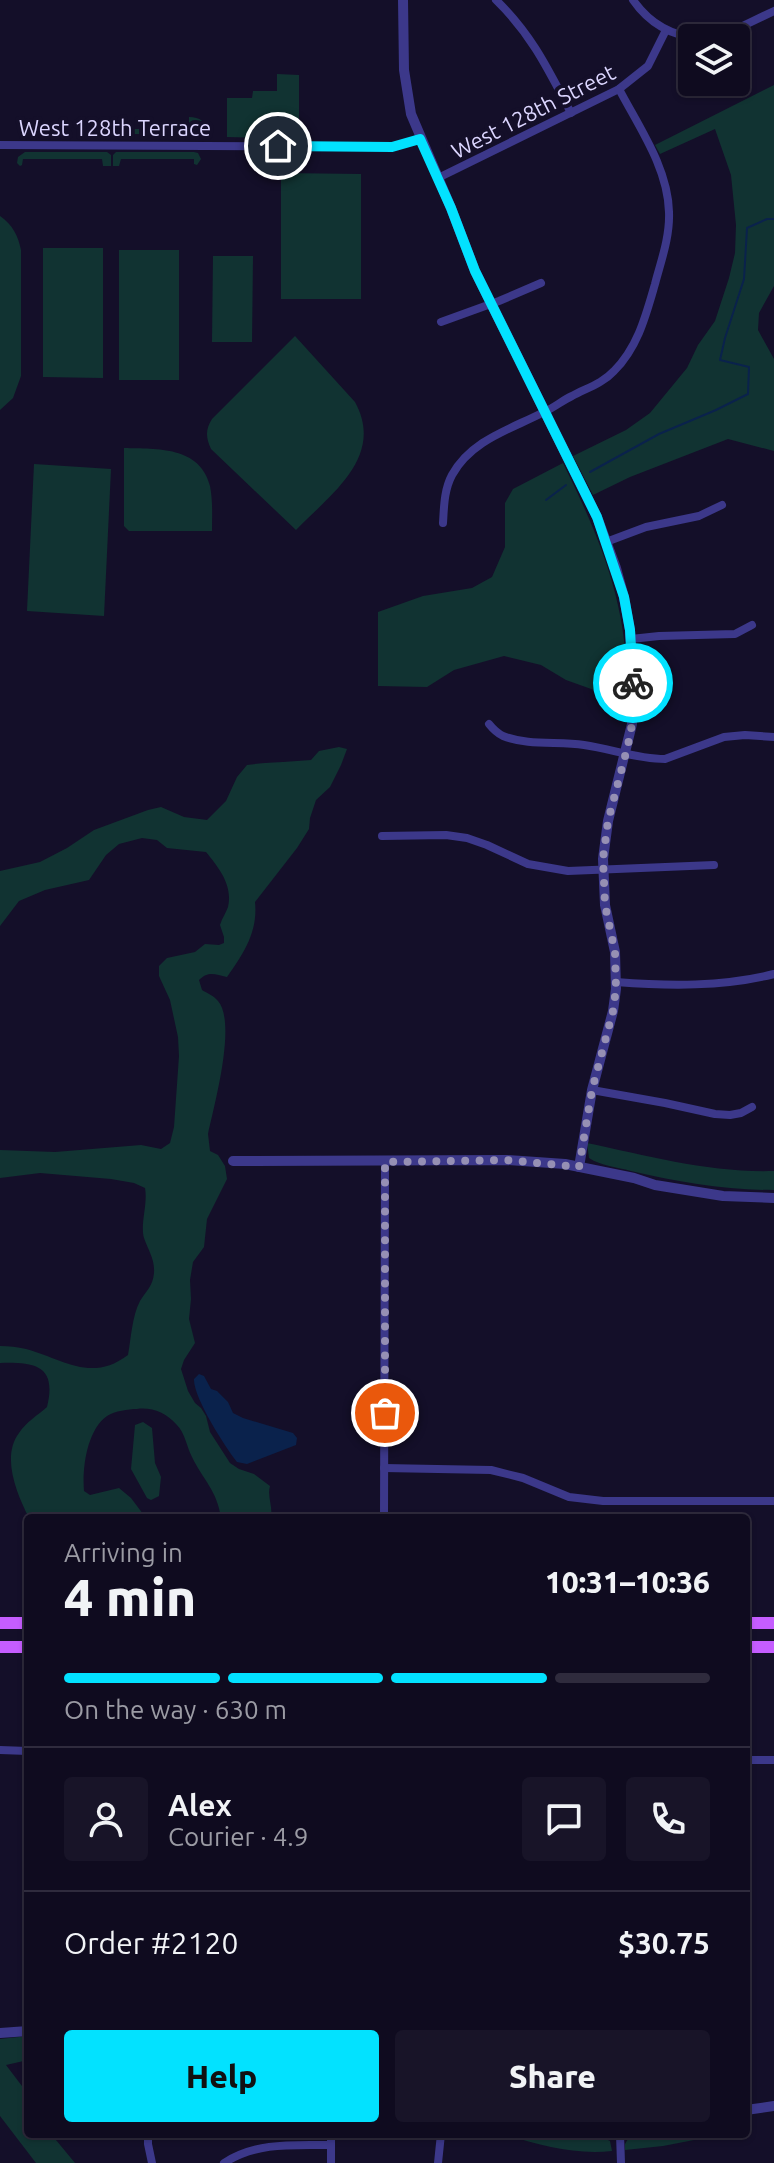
<!DOCTYPE html>
<html lang="en">
<head>
<meta charset="utf-8">
<style>
  body { margin:0; font-family:Ubuntu,sans-serif; background:#181428; color:#f1f3f6; height:100vh; display:flex; flex-direction:column; font-size:30px; white-space:nowrap }
  * { box-sizing:border-box; margin:0 }
  p { font-size:26px; color:#9b9ba4 }
  .icon { flex:none; width:44px; height:44px; fill:none; stroke:currentColor; stroke-width:2; stroke-linecap:round; stroke-linejoin:round }
  .map { position:relative; flex:1; overflow:hidden }
  .panel { position:absolute; left:24px; top:1514px; width:726px; height:624px; display:flex; flex-direction:column; background:#0f0b1f; border-radius:8px; box-shadow:0 2px 6px #0004,0 0 0 2px #2f2b3d }
  .panel>* { flex:none }
  .buttons { position:absolute; left:678px; top:24px; display:grid; gap:16px }
  .buttons a { display:grid; place-items:center; width:72px; height:72px; border-radius:8px; background:#0f0b1f; box-shadow:0 2px 6px #0004,0 0 0 2px #2f2b3d; font-size:40px }
  .pin { position:absolute; display:grid; place-items:center; width:68px; height:68px; color:#fff; margin:-34px; border:4px solid #fff; border-radius:50%; box-shadow:0 2px 8px #0007 }
  .courier { position:absolute; display:grid; place-items:center; width:80px; height:80px; margin:-40px; border:6px solid #02e2ff; border-radius:50%; background:#fff; color:#222; box-shadow:0 2px 10px #0007 }
  .headline em { font-style:normal; font-weight:800 }
  .headline div { display:flex; flex-direction:column-reverse }
  .headline { display:flex; align-items:center; justify-content:space-between; height:136px; padding:0 40px }
  h1 { font-size:52px; font-weight:800; line-height:60px }
  .bar { display:grid; grid-template-columns:repeat(4,1fr); gap:12px 8px; align-content:center; height:96px; padding:0 40px }
  .bar i { height:10px; border-radius:6px; background:#2f2b3d }
  .bar .current { background:#02e2ff }
  .bar p { grid-column:span 4 }
  .line { display:flex; align-items:center; gap:20px; padding:0 40px; border-top:2px solid #2f2b3d }
  .line div { flex:1 }
  .round { display:grid; place-items:center; flex:none; width:84px; height:84px; border-radius:8px; background:#181428 }
  .primary-button { display:flex; gap:16px; margin-top:auto; padding:16px 40px }
  .primary-button a { flex:1; height:92px; border-radius:8px; background:#02e2ff; color:#111; font-size:32px; font-weight:800; line-height:92px; text-align:center }
  .primary-button a+a { background:#181428; color:#f1f3f6 }
  .map>svg:first-child { display:block }
  .green { fill:#113332 }
  .water { fill:#0a224c }
  .lines { fill:none; stroke-linecap:round; stroke-linejoin:round }
  .stream { stroke:#0a224c; stroke-width:2 }
  .minor { stroke:#3c388a; stroke-width:8 }
  .tertiary { stroke:#3c388a; stroke-width:10 }
  .primary { stroke:#c55dff; stroke-width:12 }
  .done { stroke:#9690b4; stroke-width:8; stroke-dasharray:0 14.4 }
  .route { stroke:#02e2ff; stroke-width:10 }
  .labels { text-anchor:middle; dominant-baseline:central; stroke-width:8; stroke-linejoin:round; paint-order:stroke }
  .street-label { font-size:22px; fill:#dcd6ff; stroke:#140f29 }
</style>
</head>
<body>
<div class="map">
<svg width="774" height="2163" viewBox="0 0 774 2163">
  <rect width="100%" height="100%" fill="#140f29"/>
  <!-- green -->
  <g class="green">
    <polygon points="277,74 299,75 299,133 294,139 227,137 227,98 252,98 253,91 277,91"/>
    <polygon points="774,85 774,286 759,313 758,330 774,359 774,451 728,439 630,477 593,495 573,456 626,430 650,413 687,368 698,345 715,321 729,278 735,253 736,225 731,175 715,129 660,154 655,145"/>
    <path d="M189,117C200,117 206,122 209,131L206,138L196,139L191,134H122V131H128L129,129H189Z"/>
    <polygon points="25,152 107,152 111,155 111,166 103,166 102,159 23,159 22,165 20,166 17,163 18,157"/>
    <polygon points="116,152 194,152 198,153 201,159 197,165 194,164 194,159 121,159 119,166 113,166 113,155"/>
    <polygon points="281,173 361,174 361,299 281,299"/>
    <path d="M0,216C13,225 18,236 21,250V376L13,398L0,410Z"/>
    <polygon points="43,248 103,248 103,378 43,377"/>
    <rect x="119" y="250" width="60" height="130"/>
    <polygon points="213,256 253,256 252,342 212,342"/>
    <path d="M295,336L355,402C385,457 331,494 296,530L211,449C206,438 205,430 212,419Z"/>
    <path d="M124,448C157,449 200,446 210,486C213,501 212,517 212,531H129L124,526Z"/>
    <path d="M563,463C601,540 628,605 627,692L594,690L566,680L541,665L504,656L454,670L427,687L378,686V612L423,596L472,588L492,577L505,547V503L513,489Z"/>
    <polygon points="34,464 111,469 104,616 27,611"/>
    <path d="M339,747L347,749L341,765L330,787L316,800L310,818L309,829L297,848L255,902C258,932 244,953 227,977C216,975 209,970 199,980L202,990C207,993 214,996 218,1001C237,1023 214,1106 208,1134L210,1151L218,1155L225,1166L227,1179L207,1219L204,1247L193,1262L190,1280L191,1299L189,1319L195,1343L184,1360L181,1369L188,1391L195,1403L201,1408L206,1416L210,1432L230,1463L239,1469L254,1474L270,1486C267,1496 273,1507 271,1518H221C217,1490 203,1480 192,1457C186,1446 186,1434 176,1424C166,1413 152,1407 137,1409C128,1409 115,1411 107,1416C87,1430 82,1468 84,1491L90,1495L119,1488L131,1498L146,1518H29C17,1494 1,1457 19,1433C26,1422 38,1415 47,1407C57,1366 36,1362 0,1363V1346C8,1346 18,1347 26,1349C63,1359 91,1383 128,1355C131,1339 132,1316 140,1301C146,1291 153,1286 154,1273C155,1259 148,1250 144,1238C140,1224 148,1204 145,1188L134,1183L111,1179L40,1173L0,1178V1150L55,1152L141,1145L161,1149L170,1143L174,1127L179,1056L178,1037L170,1000L159,976V966L167,958L195,952L205,944L219,945L224,943V937L220,925C222,918 226,913 228,907C233,885 219,868 206,852L167,848L157,840L142,838L119,844L106,855L89,880L45,890L19,901L0,926V871L40,862L67,848L94,830L148,810L161,807L184,817L207,820L226,801L237,777L247,765C268,762 290,762 311,760L319,751Z"/>
    <path d="M587,1143C649,1156 710,1173 774,1171V1190C725,1190 679,1182 631,1171C617,1167 601,1166 589,1158Z"/>
    <polygon points="143,1422 152,1428 155,1463 161,1477 159,1496 151,1500 147,1498 131,1469 135,1425"/>
    <polygon points="28,2036 28,2060 6,2065 28,2094 28,2134 51,2134 75,2163 36,2163 0,2116 0,2039"/>
    <path d="M503,2134C530,2134 588,2130 610,2141L612,2151C574,2155 539,2145 503,2134Z"/>
    <polygon points="649,2134 725,2134 663,2146 625,2150 625,2144 628,2139"/>
  </g>
  <!-- water -->
  <path class="water" d="M199,1374L204,1376L211,1389L217,1391L228,1402L233,1413L243,1418L293,1433L297,1438L296,1445L247,1464L237,1462C225,1447 193,1397 194,1379Z"/>
  <g class="lines">
    <!-- stream -->
    <g class="stream">
      <polyline points="590,472 659,434 716,410 748,394 749,367 720,360 725,338 744,279 747,228 767,219 774,219"/>
      <polyline points="546,500 566,485"/>
    </g>
    <!-- minor -->
    <g class="minor">
      <path d="M496,0C532,35 548,69 571,113"/>
      <path d="M633,0C649,23 671,36 699,38"/>
      <polyline points="705,38 724,35 774,11"/>
      <polyline points="0,145 392,147 420,139"/>
      <polyline points="438,178 619,89 648,66 666,30"/>
      <polyline points="441,322 499,301 541,283"/>
      <path d="M443,523C444,507 444,490 452,475C472,439 512,429 546,411C555,407 563,400 572,396C587,388 603,383 614,371C638,347 646,315 655,284C661,261 670,237 669,212C668,168 639,127 619,89"/>
      <polyline points="606,542 646,527 699,516 722,505"/>
      <polyline points="631,639 659,636 735,634 752,625"/>
      <path d="M489,724C493,729 497,733 503,736C529,746 558,741 584,745C612,749 637,759 665,759L724,737L745,735L774,737"/>
      <polyline points="382,836 446,835 467,838 487,845 528,864 568,871 714,865"/>
      <path d="M616,982C668,986 723,987 774,974"/>
      <polyline points="592,1090 665,1103 715,1114 730,1115 741,1113 752,1107"/>
      <polyline points="384,1468 491,1470 523,1478 569,1497 603,1501 774,1501"/>
      <polyline points="384,1518 385,1162"/>
      <polyline points="0,1750 28,1751"/>
      <polyline points="746,1760 774,1760"/>
      <polyline points="148,2134 148,2144 152,2163"/>
      <polyline points="620,2134 621,2163"/>
      <path d="M224,2163C256,2142 293,2145 330,2145"/>
      <polyline points="331,2163 331,2134"/>
      <polyline points="438,2163 441,2134"/>
    </g>
    <!-- tertiary -->
    <g class="tertiary">
      <polyline points="403,0 404,70 411,114 451,208 475,271 597,517 616,568 624,597 630,630 633,670 632,724 608,821 603,859 605,905 615,952 616,989 613,1011 592,1090 579,1167"/>
      <polyline points="233,1161 507,1160 565,1164 634,1178 655,1185 723,1196 774,1198"/>
      <polyline points="0,2033 28,2031"/>
      <polyline points="746,2110 774,2106"/>
    </g>
    <!-- primary -->
    <g class="primary">
      <polyline points="0,1623 28,1623"/>
      <polyline points="746,1623 774,1623"/>
      <polyline points="0,1647 28,1647"/>
      <polyline points="746,1647 774,1647"/>
    </g>
  </g>
  <g class="lines">
    <!-- done -->
    <polyline class="done" points="385,1413 385,1162 507,1160 579,1167 592,1090 613,1011 616,989 615,952 605,905 603,859 608,821 628,745 632,724 633,683"/>
    <!-- route -->
    <polyline class="route" points="278,146 392,147 420,139 451,208 475,271 597,517 624,597 630,630 633,683"/>
  </g>
  <g class="labels">
    <!-- street labels -->
    <g class="street-label">
      <text transform="translate(533 111) rotate(-27)">West 128th Street</text>
      <text x="115" y="127">West 128th Terrace</text>
    </g>
  </g>
</svg>
<div class="buttons">
<a><svg class="icon" aria-label="layers" viewBox="0 0 24 24"><path d="M12 4l9 5-9 5-9-5zM3 14l9 5 9-5"/></svg></a>
</div>
<div class="pin" style="left:385px;top:1413px;background:#ea580c"><svg class="icon" aria-label="bag" viewBox="0 0 24 24"><path d="M5 8h14l-1 12H6zM9 8a3 3 0 0 1 6 0"/></svg></div>
<div class="pin" style="left:278px;top:146px;background:#1f2937"><svg class="icon" aria-label="home" viewBox="0 0 24 24"><path d="M3 11l9-7 9 7M6 9v11h12V9"/></svg></div>
<div class="courier" style="left:633px;top:683px"><svg class="icon" aria-label="bike" viewBox="0 0 24 24"><circle cx="6" cy="16" r="4"/><circle cx="18" cy="16" r="4"/><path d="M6 16l4-8h5l3 8M10 8l3 8H6M13 5h3"/></svg></div>
<section class="panel">
<div class="headline"><div><h1>4 min</h1><p>Arriving in</p></div><em>10:31–10:36</em></div>
<div class="bar"><i class="current"></i><i class="current"></i><i class="current"></i><i></i><p>On the way · 630 m</p></div>
<div class="line" style="height:144px"><a class="round"><svg class="icon" aria-label="person" viewBox="0 0 24 24"><circle cx="12" cy="8" r="4"/><path d="M4 21q1-7 8-7t8 7"/></svg></a><div><b>Alex</b><p>Courier · 4.9</p></div><a class="round"><svg class="icon" aria-label="chat" viewBox="0 0 24 24"><path d="M4 5h16v11H9l-5 4z"/></svg></a><a class="round"><svg class="icon" aria-label="phone" viewBox="0 0 24 24"><path d="M5 4h4l2 5-3 2q2 4 5 5l2-3 5 2v4C11 20 4 13 5 4z"/></svg></a></div>
<div class="line" style="height:104px"><div>Order #2120</div><b>$30.75</b></div>
<div class="primary-button"><a>Help</a><a>Share</a></div>
</section>
</div>
</body>
</html>
